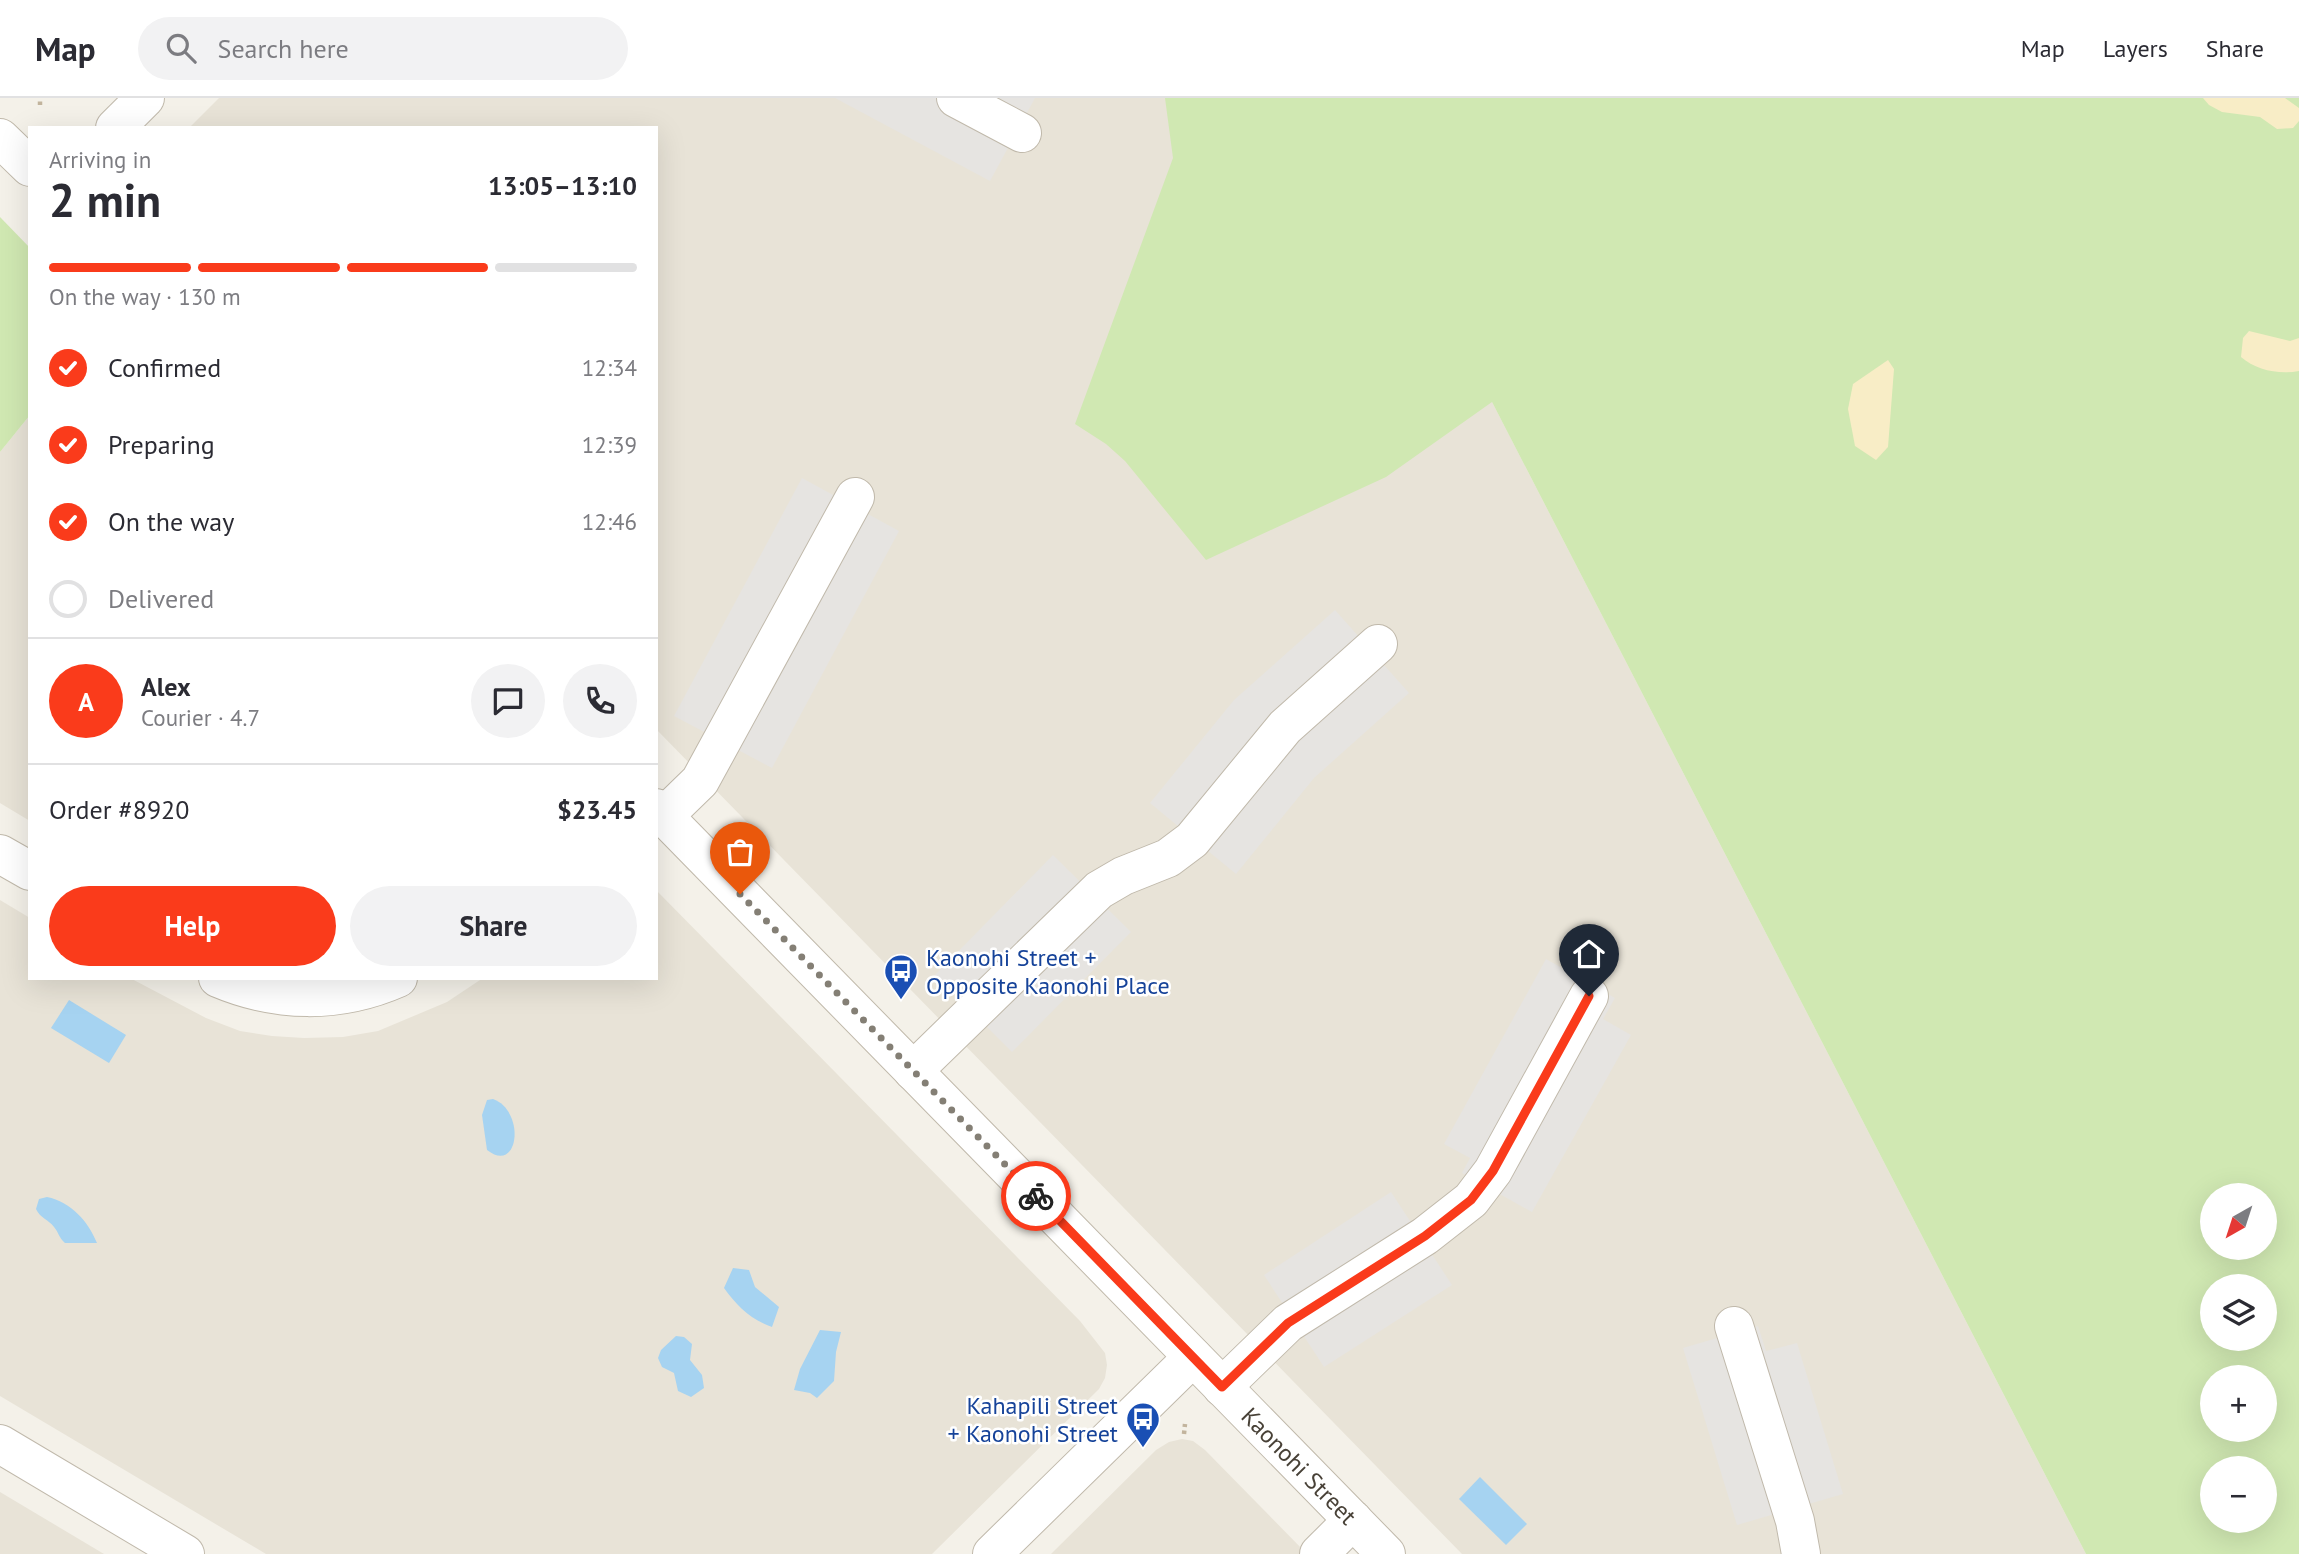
<!DOCTYPE html>
<html lang="en">
<head>
<meta charset="utf-8">
<style>
  body { margin:0; font-family:"PT Sans",sans-serif; background:#f2f2f3; color:#2b2b33; height:100vh; display:flex; flex-direction:column; font-size:26px; white-space:nowrap }
  * { box-sizing:border-box; margin:0 }
  p { font-size:23px; color:#7c7c81 }
  .icon { flex:none; width:38px; height:38px; fill:none; stroke:currentColor; stroke-width:2; stroke-linecap:round; stroke-linejoin:round }
  .map { position:relative; flex:1; overflow:hidden }
  .side { position:absolute; left:28px; top:28px; width:630px; height:854px; display:flex; flex-direction:column; background:#fff; border-radius:0px; box-shadow:0 7px 28px #0002 }
  .side>* { flex:none }
  .needle { width:46px; rotate:219deg }
  .fabs { position:absolute; left:2200px; top:1085px; display:grid; gap:14px }
  .fabs a { display:grid; place-items:center; width:77px; height:77px; border-radius:50%; background:#fff; box-shadow:0 7px 28px #0002; font-size:35px }
  .pin { position:absolute; display:grid; place-items:center; width:60px; height:60px; color:#fff; margin:-72px -30px; border-radius:50% 50% 50% 0; rotate:-45deg; box-shadow:0 0 7px #0007 }
  .pin .icon { rotate:45deg }
  .courier { position:absolute; display:grid; place-items:center; width:70px; height:70px; margin:-35px; border:5px solid #fa3b1b; border-radius:50%; background:#fff; color:#222; box-shadow:0 2px 9px #0007 }
  .head em { font-style:normal; font-weight:700 }
  .head div { display:flex; flex-direction:column-reverse }
  .head { display:flex; align-items:center; justify-content:space-between; height:119px; padding:0 21px }
  h1 { font-size:46px; font-weight:700; line-height:52px }
  .bar { display:grid; grid-template-columns:repeat(4,1fr); gap:10px 7px; align-content:center; height:84px; padding:0 21px }
  .bar i { height:9px; border-radius:5px; background:#e1e1e2 }
  .bar .active { background:#fa3b1b }
  .bar p { grid-column:span 4 }
  .line { display:flex; align-items:center; gap:18px; padding:0 21px; border-top:2px solid #e1e1e2 }
  .line div { flex:1 }
  .round { display:grid; place-items:center; flex:none; width:74px; height:74px; border-radius:37px; background:#f2f2f3 }
  ol { padding:0 21px; list-style:none }
  li { display:flex; align-items:center; gap:21px; height:77px }
  li p { margin-inline-start:auto }
  li .icon { padding:7px; border-radius:50%; background:#fa3b1b; color:#fff; stroke-width:4 }
  li:last-child { color:#7c7c81 }
  li i { width:38px; height:38px; border:4px solid #e1e1e2; border-radius:50% }
  .primary-button { display:flex; gap:14px; margin-top:auto; padding:14px 21px }
  .primary-button a { flex:1; height:80px; border-radius:42px; background:#fa3b1b; color:#fff; font-size:28px; font-weight:700; line-height:80px; text-align:center }
  .primary-button a+a { background:#f2f2f3; color:#2b2b33 }
  header { display:flex; align-items:center; gap:42px; box-sizing:border-box; height:98px; padding:0 35px; background:#fff; border-bottom:2px solid #e1e1e2 }
  header strong { font-size:33px }
  nav { display:flex; gap:38px; margin-inline-start:auto; font-size:24px }
  .search { width:490px; height:63px; background:#f2f2f3; display:flex; align-items:center; gap:18px; box-sizing:border-box; padding:0 24px; border-radius:38px; color:#7c7c81; font-size:26px }
  .map>svg:first-child { display:block }
  .residential { fill:#e8e3d7 }
  .green { fill:#d0e8b2; fill-rule:evenodd }
  .sand { fill:#f8edc6 }
  .parking { fill:#e6e4e1 }
  .water { fill:#a6d3f1 }
  .lines { fill:none; stroke-linecap:round; stroke-linejoin:round }
  .minor-casing { stroke:#c0b9ab; stroke-width:40 }
  .path { stroke:#c2b49d; stroke-width:4.5; stroke-dasharray:3.5 3.5; stroke-linecap:butt }
  .minor { stroke:#fff; stroke-width:38 }
  .done { stroke:#847f75; stroke-width:7; stroke-dasharray:0 12.6 }
  .route { stroke:#fa3b1b; stroke-width:9 }
  .labels { text-anchor:middle; dominant-baseline:central; stroke-width:5; stroke-linejoin:round; paint-order:stroke }
  .transit-label { font-size:24px; fill:#164399; stroke:#fff; text-anchor:start }
  .street-label { font-size:24px; fill:#484137; stroke:#fff }
</style>
</head>
<body>
<header>
<strong>Map</strong>
<div class="search"><svg class="icon" aria-label="search" viewBox="0 0 24 24"><circle cx="10" cy="10" r="6"/><path d="M15 15l6 6"/></svg>Search here</div>
<nav><a>Map</a><a>Layers</a><a>Share</a></nav>
</header>
<div class="map">
<svg width="2299" height="1456" viewBox="0 0 2299 1456">
  <rect width="100%" height="100%" fill="#f4f1e9"/>
  <!-- residential -->
  <g class="residential">
    <polygon points="219,0 1630,0 1441,205 2086,1456 1462,1456 656,631 656,30 189,30"/>
    <polygon points="30,317 30,723 0,705 0,354"/>
    <polygon points="656,792 1080,1223 1105,1255 1107,1267 1105,1280 1099,1291 932,1456 266,1456 0,1298 0,802 30,820 30,880 130,880 206,920 240,933 272,938 304,940 343,939 378,933 447,904 483,880 656,880"/>
    <polygon points="1182,1341 1193,1343 1205,1352 1307,1456 1051,1456 1156,1352 1169,1344"/>
    <polygon points="0,1394 104,1456 0,1456"/>
  </g>
  <!-- green -->
  <g class="green">
    <path d="M1165,0H2299V1456H2086L1492,304L1386,379L1206,462L1125,363L1106,346L1075,326L1173,60ZM2212,1097H2264V1150H2212ZM2212,1188H2264V1241H2212ZM2212,1279H2264V1332H2212ZM2212,1370H2264V1423H2212Z"/>
    <polygon points="0,119 30,150 30,317 0,354"/>
  </g>
  <!-- sand -->
  <g class="sand">
    <polygon points="2203,0 2285,0 2299,10 2299,23 2293,30 2277,31 2260,19 2222,14 2209,7"/>
    <path d="M2249,233L2290,243L2299,240V273C2279,277 2256,272 2241,259L2243,240Z"/>
    <polygon points="1888,262 1894,271 1888,349 1876,362 1855,348 1848,311 1853,286"/>
  </g>
  <!-- parking -->
  <g class="parking">
    <polygon points="835,0 1035,0 990,83"/>
    <polygon points="802,380 899,433 772,670 674,618"/>
    <polygon points="1335,512 1409,595 1314,680 1236,776 1150,705 1234,602"/>
    <polygon points="1053,757 1131,834 1012,954 935,877"/>
    <polygon points="1546,861 1615,900 1603,921 1631,937 1532,1114 1462,1075 1470,1060 1444,1046"/>
    <polygon points="1391,1094 1452,1187 1324,1269 1264,1177"/>
    <polygon points="1758,1228 1766,1253 1797,1245 1843,1396 1737,1427 1683,1250"/>
  </g>
  <!-- water -->
  <g class="water">
    <polygon points="69,902 126,937 109,965 51,930"/>
    <path d="M493,1001C526,1013 519,1077 487,1052L482,1017L487,1002Z"/>
    <path d="M47,1099C71,1104 88,1123 97,1145H65C59,1140 59,1135 54,1129C49,1122 40,1120 36,1111L39,1101Z"/>
    <path d="M733,1170L749,1172L755,1189L779,1209L772,1229C750,1221 737,1208 724,1190Z"/>
    <polygon points="820,1232 841,1234 836,1254 834,1283 817,1300 810,1295 794,1292 800,1271"/>
    <polygon points="676,1238 684,1239 692,1246 690,1262 702,1277 704,1290 691,1299 678,1293 674,1275 662,1269 658,1260 661,1252"/>
    <polygon points="1480,1379 1527,1426 1506,1447 1459,1401"/>
  </g>
  <g class="lines">
    <!-- minor casing -->
    <g class="minor-casing">
      <g id="minor">
        <polyline points="956,0 1022,35"/>
        <polyline points="115,30 145,0"/>
        <polyline points="0,40 30,69"/>
        <path id="s1" d="M656,710L1386,1456"/>
        <polyline points="664,718 700,683 855,399"/>
        <polyline points="0,756 30,773"/>
        <path d="M218,880C277,905 339,906 398,880"/>
        <polyline points="913,973 1099,792 1123,778 1168,760 1192,742 1285,629 1378,546"/>
        <polyline points="1734,1228 1795,1423 1801,1456"/>
        <polyline points="1222,1289 1288,1225 1425,1138 1471,1102 1493,1073 1589,898"/>
        <polyline points="0,1346 185,1456"/>
        <polyline points="992,1456 1193,1259"/>
        <polyline points="1319,1456 1353,1422"/>
      </g>
    </g>
    <!-- path -->
    <g class="path">
      <polyline points="40,7 40,0"/>
      <polyline points="1184,1336 1185,1326"/>
    </g>
    <!-- minor -->
    <use href="#minor" class="minor"/>
  </g>
  <g class="lines">
    <!-- done -->
    <polyline class="done" points="740,796 1036,1098"/>
    <!-- route -->
    <polyline class="route" points="1036,1098 1222,1289 1288,1225 1425,1138 1471,1102 1493,1073 1589,898"/>
  </g>
  <!-- icons -->
  <defs>
    <g id="bus-pin" transform="scale(1.75)"><path d="M0 17L-7.5 6A9.5 9.5 0 1 1 7.5 6Z" fill="#1a4fb4" stroke="#fff"/><path d="M-5-6H5V4H4V6H2V4H-2V6H-4V4H-5ZM-3.5-4V0h7V-4ZM-3.5 1.2v1.5H-2V1.2ZM2 1.2v1.5H3.5V1.2Z" fill="#fff"/></g>
  </defs>
  <g fill-rule="evenodd">
    <use href="#bus-pin" x="901" y="873"/>
    <use href="#bus-pin" x="1143" y="1321"/>
  </g>
  <g class="labels">
    <!-- transit labels -->
    <g class="transit-label">
      <text x="926" y="859">Kaonohi Street +<tspan x="926" dy="28">Opposite Kaonohi Place</tspan></text>
      <text x="1118" y="1307" text-anchor="end">Kahapili Street<tspan x="1118" dy="28">+ Kaonohi Street</tspan></text>
    </g>
    <!-- street labels -->
    <g class="street-label">
      <text stroke="none"><textPath href="#s1" startOffset="920">Kaonohi Street</textPath></text>
    </g>
  </g>
</svg>
<div class="fabs">
<a><svg class="needle" viewBox="-14 -14 28 28"><path d="M0-13l5 13h-10z" fill="#e53935"/><path d="M0 13l5-13h-10z" fill="#7c7c81"/></svg></a>
<a><svg class="icon" aria-label="layers" viewBox="0 0 24 24"><path d="M12 4l9 5-9 5-9-5zM3 14l9 5 9-5"/></svg></a>
<a>+</a>
<a>−</a>
</div>
<div class="pin" style="left:740px;top:796px;background:#ea580c"><svg class="icon" aria-label="bag" viewBox="0 0 24 24"><path d="M5 8h14l-1 12H6zM9 8a3 3 0 0 1 6 0"/></svg></div>
<div class="pin" style="left:1589px;top:898px;background:#1f2937"><svg class="icon" aria-label="home" viewBox="0 0 24 24"><path d="M3 11l9-7 9 7M6 9v11h12V9"/></svg></div>
<div class="courier" style="left:1036px;top:1098px"><svg class="icon" aria-label="bike" viewBox="0 0 24 24"><circle cx="6" cy="16" r="4"/><circle cx="18" cy="16" r="4"/><path d="M6 16l4-8h5l3 8M10 8l3 8H6M13 5h3"/></svg></div>
<section class="side">
<div class="head"><div><h1>2 min</h1><p>Arriving in</p></div><em>13:05–13:10</em></div>
<div class="bar"><i class="active"></i><i class="active"></i><i class="active"></i><i></i><p>On the way · 130 m</p></div>
<ol>
<li><svg class="icon" aria-label="check" viewBox="0 0 24 24"><path d="M5 12l5 5 9-10"/></svg>Confirmed<p>12:34</p></li>
<li><svg class="icon" aria-label="check" viewBox="0 0 24 24"><path d="M5 12l5 5 9-10"/></svg>Preparing<p>12:39</p></li>
<li><svg class="icon" aria-label="check" viewBox="0 0 24 24"><path d="M5 12l5 5 9-10"/></svg>On the way<p>12:46</p></li>
<li><i></i>Delivered</li>
</ol>
<div class="line" style="height:126px"><b class="round" style="background:#fa3b1b;color:#fff">A</b><div><b>Alex</b><p>Courier · 4.7</p></div><a class="round"><svg class="icon" aria-label="chat" viewBox="0 0 24 24"><path d="M4 5h16v11H9l-5 4z"/></svg></a><a class="round"><svg class="icon" aria-label="phone" viewBox="0 0 24 24"><path d="M5 4h4l2 5-3 2q2 4 5 5l2-3 5 2v4C11 20 4 13 5 4z"/></svg></a></div>
<div class="line" style="height:91px"><div>Order #8920</div><b>$23.45</b></div>
<div class="primary-button"><a>Help</a><a>Share</a></div>
</section>
</div>
</body>
</html>
